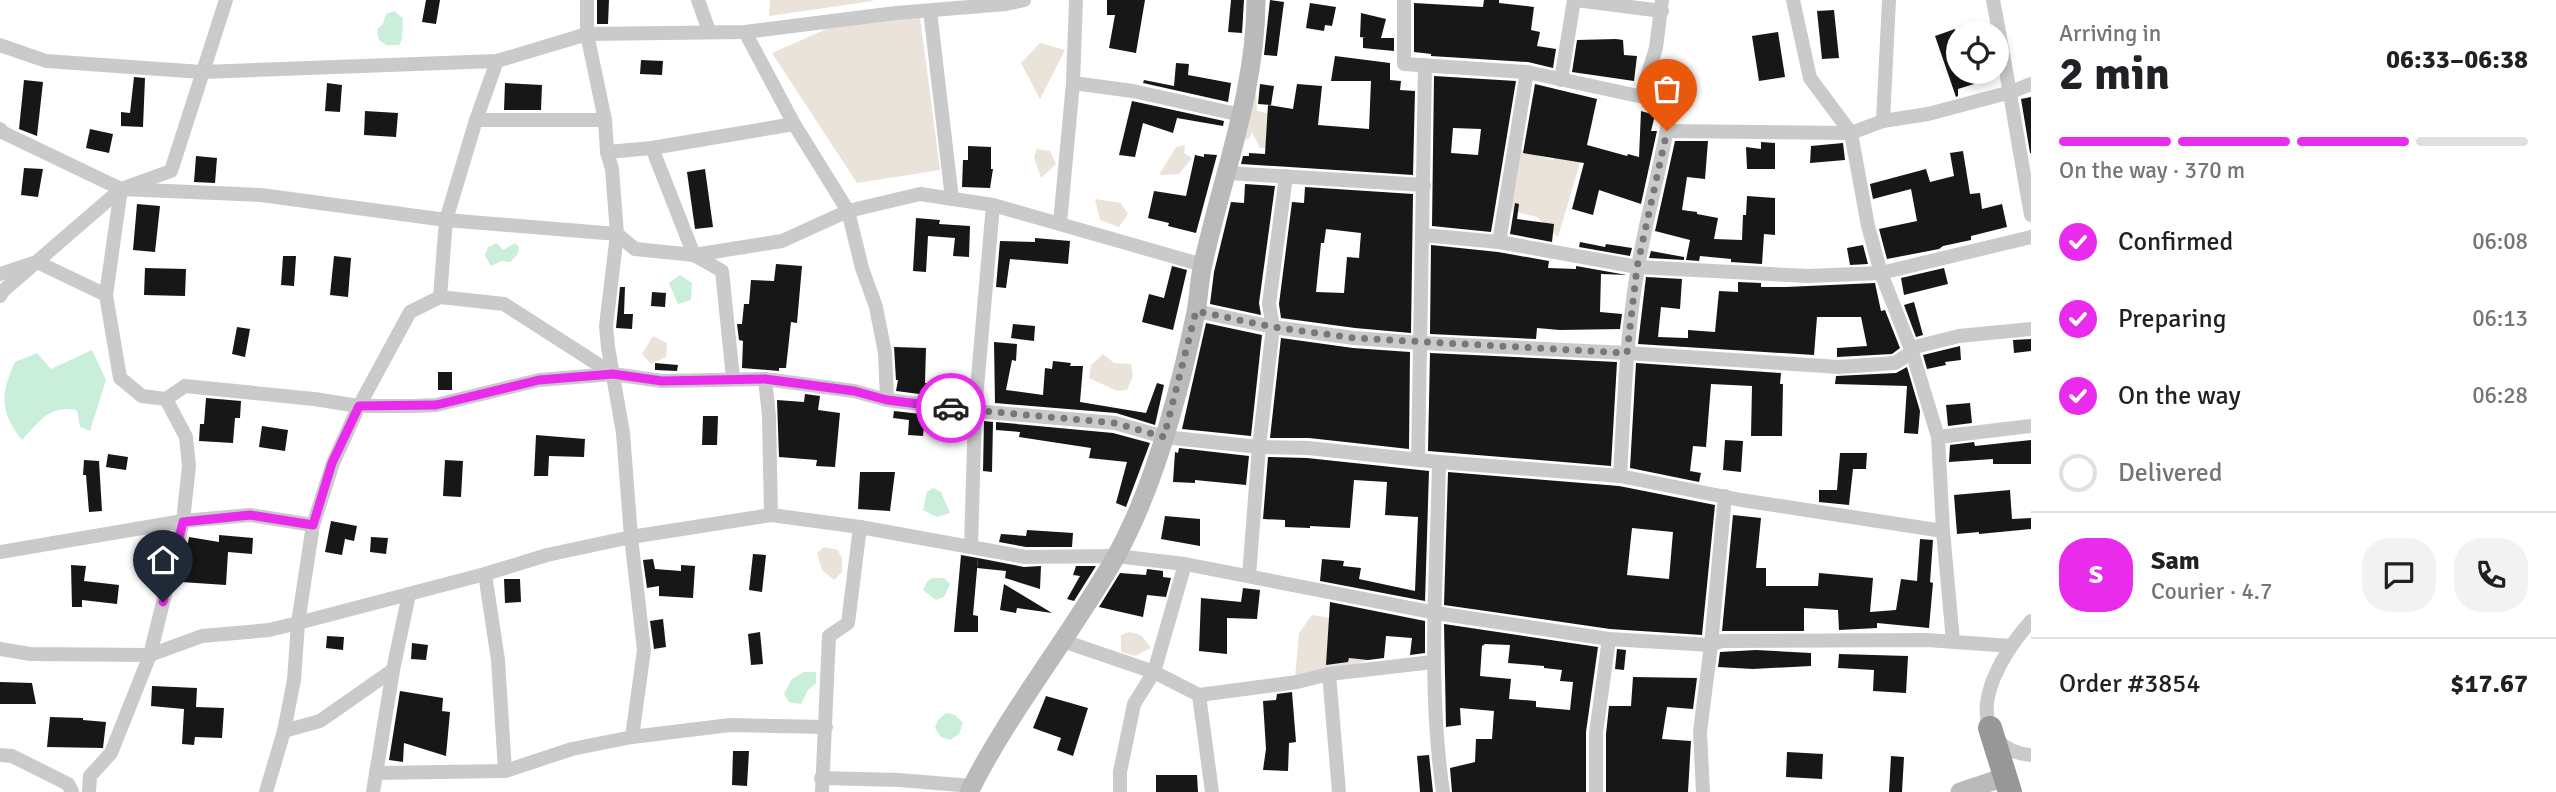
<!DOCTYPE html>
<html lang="en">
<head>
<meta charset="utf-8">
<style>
  body { margin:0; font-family:Signika,sans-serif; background:#f2f2f2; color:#202124; height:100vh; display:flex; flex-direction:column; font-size:26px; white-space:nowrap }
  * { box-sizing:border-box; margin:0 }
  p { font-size:23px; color:#757577 }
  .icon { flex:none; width:38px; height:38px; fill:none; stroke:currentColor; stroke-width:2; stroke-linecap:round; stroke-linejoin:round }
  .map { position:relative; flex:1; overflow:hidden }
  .drawer { display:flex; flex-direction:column; background:#fff; width:525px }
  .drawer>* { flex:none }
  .buttons { position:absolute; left:1946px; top:21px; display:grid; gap:14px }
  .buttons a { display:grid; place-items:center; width:63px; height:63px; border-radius:50%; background:#fff; box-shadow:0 4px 10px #0003; font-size:35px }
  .pin { position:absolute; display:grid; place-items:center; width:60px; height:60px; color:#fff; margin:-72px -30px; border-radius:50% 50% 50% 0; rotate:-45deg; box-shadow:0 0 7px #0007 }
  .pin .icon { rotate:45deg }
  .courier { position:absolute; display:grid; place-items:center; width:70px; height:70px; margin:-35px; border:5px solid #e92cec; border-radius:50%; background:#fff; color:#222; box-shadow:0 2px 9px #0007 }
  .head em { font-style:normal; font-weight:700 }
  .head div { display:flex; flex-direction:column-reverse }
  .head { display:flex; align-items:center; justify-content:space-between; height:119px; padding:0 28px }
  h1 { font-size:46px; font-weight:700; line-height:52px }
  .bar { display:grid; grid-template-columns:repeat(4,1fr); gap:10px 7px; align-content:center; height:84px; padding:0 28px }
  .bar i { height:9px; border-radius:5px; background:#e0e0e0 }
  .bar .selected { background:#e92cec }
  .bar p { grid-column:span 4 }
  .line { display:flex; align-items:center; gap:18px; padding:0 28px; border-top:2px solid #e0e0e0 }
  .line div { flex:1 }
  .round { display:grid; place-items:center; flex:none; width:74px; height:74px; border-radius:28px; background:#f2f2f2 }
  ol { padding:0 28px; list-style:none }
  li { display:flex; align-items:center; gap:21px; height:77px }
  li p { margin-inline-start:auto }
  li .icon { padding:7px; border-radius:50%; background:#e92cec; color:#fff; stroke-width:4 }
  li:last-child { color:#757577 }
  li i { width:38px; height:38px; border:4px solid #e0e0e0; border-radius:50% }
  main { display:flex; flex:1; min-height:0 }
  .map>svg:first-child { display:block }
  .green { fill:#eae3da }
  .water { fill:#c9eed9 }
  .building { fill:#171717; fill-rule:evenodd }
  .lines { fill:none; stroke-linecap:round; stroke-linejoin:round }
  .street { stroke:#cacaca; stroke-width:14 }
  .secondary { stroke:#bababa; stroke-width:19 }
  .highway { stroke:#979797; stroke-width:24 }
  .done { stroke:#787878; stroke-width:7; stroke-dasharray:0 12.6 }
  .route { stroke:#e92cec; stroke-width:9 }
</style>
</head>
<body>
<main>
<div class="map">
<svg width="2031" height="792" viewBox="0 0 2031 792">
  <rect width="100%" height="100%" fill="#fff"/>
  <!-- green -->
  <g class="green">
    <polygon points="770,0 873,0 873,1 769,16"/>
    <polygon points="1255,0 1265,11 1256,89 1257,111 1272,114 1300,148 1260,148 1252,132 1249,139 1240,140"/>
    <polygon points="920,17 940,170 857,183 772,53 831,27"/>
    <polygon points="1040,43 1065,50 1040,99 1021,63"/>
    <polygon points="1558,134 1584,149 1558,237 1537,217 1510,210 1521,150 1553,160"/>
    <polygon points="1185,145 1184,153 1192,158 1179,174 1159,175 1176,147"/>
    <polygon points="1037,149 1050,151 1056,164 1041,178 1034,157"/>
    <polygon points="1095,199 1121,203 1128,214 1119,227 1100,220"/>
    <polygon points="653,336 667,343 666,357 651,364 642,354"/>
    <polygon points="1103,354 1114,363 1131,364 1133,376 1127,390 1117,391 1089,378 1091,365"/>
    <polygon points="824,547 838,550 842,559 842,572 834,580 822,570 817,553"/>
    <polygon points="1312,615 1348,621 1376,657 1352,666 1295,677 1299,633"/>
    <polygon points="1129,632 1141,635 1151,648 1135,656 1121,652 1121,635"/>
  </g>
  <!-- water -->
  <g class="water">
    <polygon points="394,11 403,18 402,39 399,45 386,45 379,40 377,29 383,24 386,14"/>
    <polygon points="497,243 503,250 515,243 519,247 518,254 510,262 502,261 491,266 485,256 488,247"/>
    <polygon points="680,275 692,283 691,300 678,304 669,283"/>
    <path d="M92,350L106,380L90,431L80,427L77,410C49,405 40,421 22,440C0,412 0,394 15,362L37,353L51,369Z"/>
    <polygon points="933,488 941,492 950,513 937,517 923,510 927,492"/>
    <polygon points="932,578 944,578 950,584 944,597 936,600 923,590 927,582"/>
    <polygon points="804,672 816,672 816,683 808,690 801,704 789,702 784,694 792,679"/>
    <polygon points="946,713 955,715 963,723 959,734 950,740 941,737 935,728 938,720"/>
  </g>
  <!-- building -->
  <g class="building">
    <polygon points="426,0 440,0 436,24 422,22"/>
    <polygon points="597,0 609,0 608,24 597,24"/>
    <polygon points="1107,0 1145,0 1136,53 1109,48 1115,15 1107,15"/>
    <polygon points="1231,0 1244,0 1242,33 1228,32"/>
    <polygon points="1270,0 1284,2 1277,56 1264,55"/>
    <polygon points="1484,0 1499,0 1499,3 1534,7 1531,30 1540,32 1537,46 1556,49 1553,68 1528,62 1431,56 1431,54 1414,52 1414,3 1483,7"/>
    <polygon points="1310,3 1336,7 1332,26 1325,25 1324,31 1306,28"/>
    <polygon points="1834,10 1839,58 1822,59 1817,11"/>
    <polygon points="1361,13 1386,19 1381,38 1394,38 1394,51 1363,48 1363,38 1366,38 1360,37"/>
    <polygon points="1955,29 1958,39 1958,72 1970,72 1974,84 1958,89 1958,96 1956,97 1935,36"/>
    <polygon points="1778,32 1785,77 1759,81 1752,36"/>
    <polygon points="1616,39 1623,40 1624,55 1637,56 1634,81 1572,72 1577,40"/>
    <polygon points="1335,56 1390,63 1390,80 1401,81 1400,90 1415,91 1413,175 1241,164 1243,156 1249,156 1249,153 1265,154 1268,105 1293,109 1297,84 1322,86 1318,125 1369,129 1371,81 1331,81"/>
    <polygon points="641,60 663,61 662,75 640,74"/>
    <polygon points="1176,63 1189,64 1188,75 1231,83 1228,102 1143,83 1144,80 1174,86"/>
    <path d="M1434,76L1516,81L1491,232L1432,226ZM1453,128L1481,129L1478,155L1451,153Z"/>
    <polygon points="134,77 145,78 143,127 121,126 121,112 130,113"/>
    <polygon points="24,80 43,82 37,136 19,129"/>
    <polygon points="327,83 342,85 340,112 325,111"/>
    <polygon points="505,83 542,85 541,110 504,110"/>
    <polygon points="1260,84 1274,86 1271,105 1258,104"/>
    <polygon points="1535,84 1597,99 1587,145 1627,156 1628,154 1639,157 1641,111 1655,115 1651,131 1657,131 1641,204 1599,190 1593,215 1572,209 1584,163 1523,153"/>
    <polygon points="2031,97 2031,153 2030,153 2021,99"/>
    <polygon points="1132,101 1224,121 1223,126 1177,118 1173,133 1143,123 1135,157 1119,155"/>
    <polygon points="365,111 398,113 396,137 364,135"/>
    <polygon points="90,129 113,134 109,153 86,148"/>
    <polygon points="1675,141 1708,141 1705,179 1687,177 1682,210 1697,212 1697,214 1718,218 1714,239 1742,240 1743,215 1746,215 1747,196 1775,198 1775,235 1764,234 1762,264 1731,262 1731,259 1700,256 1699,261 1686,260 1690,240 1655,231"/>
    <polygon points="1761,142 1775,143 1775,169 1747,169 1746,147 1761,149"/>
    <polygon points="1843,143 1845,160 1810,163 1811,146"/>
    <polygon points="968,146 991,147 991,169 993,169 990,188 962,187 963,160 968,160"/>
    <polygon points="1963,151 1970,194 1980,193 1982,209 2002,204 2007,227 1971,236 1971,240 1943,246 1939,249 1887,259 1879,229 1917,221 1911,189 1873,199 1870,184 1926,169 1930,182 1954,176 1950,153"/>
    <polygon points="1204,154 1217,155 1196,233 1168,226 1169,223 1148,218 1154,191 1186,196 1195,155 1204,157"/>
    <polygon points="196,156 217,158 215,183 194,182"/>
    <polygon points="24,168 43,169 38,197 21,195"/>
    <polygon points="705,169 713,227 695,229 687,172"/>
    <polygon points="1245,184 1275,186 1259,303 1261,315 1210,304 1214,272 1231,202 1244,203"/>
    <path d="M1305,187L1413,194L1411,333L1355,328L1281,318L1279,304L1292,202L1304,203ZM1326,229L1361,233L1359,258L1347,257L1344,293L1316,292L1321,243H1324Z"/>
    <polygon points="1515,203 1519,204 1517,219 1554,224 1552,242 1510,234"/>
    <polygon points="137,204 160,206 155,252 133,250"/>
    <polygon points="916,218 940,220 939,224 970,226 969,257 953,256 955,238 928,236 926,272 913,271"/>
    <polygon points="1035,238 1070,241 1068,264 1010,259 1006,288 996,287 1000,241 1035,242"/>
    <polygon points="1580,242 1605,247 1606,244 1632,248 1630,256 1579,247"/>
    <polygon points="1431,245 1498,252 1549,261 1548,268 1576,269 1576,266 1627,275 1601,274 1600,312 1622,314 1620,329 1560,330 1537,328 1536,339 1430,334"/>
    <polygon points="1863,245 1868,264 1850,265 1847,248"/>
    <polygon points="1651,251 1684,257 1684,260 1649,258"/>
    <polygon points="283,256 296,256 294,286 281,285"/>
    <polygon points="334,256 351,258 348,297 330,295"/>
    <polygon points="776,264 802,266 797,323 791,322 786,368 779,368 779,371 742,368 743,341 739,340 737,324 742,324 744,304 749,304 751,280 774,281"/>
    <polygon points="1172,266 1187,270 1173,330 1142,322 1149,294 1164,298"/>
    <polygon points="145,268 186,269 185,296 144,295"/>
    <polygon points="1944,268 1948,284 1904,295 1901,278"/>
    <polygon points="1646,277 1682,279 1680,309 1661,307 1658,337 1685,338 1688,338 1688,330 1715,332 1719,291 1738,292 1738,282 1761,283 1761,287 1786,287 1875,283 1881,311 1885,310 1900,348 1892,354 1837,357 1837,348 1867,346 1861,317 1817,317 1814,355 1638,344"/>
    <polygon points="620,287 625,287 624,314 633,314 632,329 616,328"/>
    <polygon points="652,292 666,293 665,307 651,306"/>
    <polygon points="1914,302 1923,335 1916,337 1904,305"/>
    <polygon points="1206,323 1262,335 1251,436 1182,429"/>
    <polygon points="1013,324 1035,326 1034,341 1011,338"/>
    <polygon points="237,327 250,329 245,357 232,354"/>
    <polygon points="1281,338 1353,348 1410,352 1409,449 1309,438 1270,438"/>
    <polygon points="2031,339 2031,351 2014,353 2013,340"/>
    <polygon points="994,342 1017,344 1016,361 1012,360 1006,390 1043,395 1045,368 1052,369 1053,361 1071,363 1070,366 1083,366 1080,402 1146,413 1157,383 1164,385 1155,425 1116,413 995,403"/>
    <polygon points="1960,346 1961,360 1945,362 1946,365 1927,369 1923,355"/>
    <polygon points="894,347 926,348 925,383 968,386 966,400 896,391 898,380 896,380"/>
    <polygon points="1430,353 1617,362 1611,466 1428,451"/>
    <polygon points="655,363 678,365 677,371 655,370"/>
    <polygon points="1636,363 1781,373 1780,384 1783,384 1782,436 1751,436 1752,386 1711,384 1706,447 1693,446 1690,471 1701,473 1699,482 1630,468"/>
    <polygon points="1907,367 1920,411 1918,434 1904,433 1907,386 1835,384 1836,376 1896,373"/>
    <rect x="438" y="372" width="14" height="18"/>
    <polygon points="805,394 820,396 818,410 840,413 835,467 816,466 817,460 779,457 777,400 804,402"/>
    <polygon points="206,398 241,401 240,418 235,418 233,443 199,441 200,424 204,424"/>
    <polygon points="1970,403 1972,423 1948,426 1946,405"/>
    <polygon points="894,411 965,419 965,439 951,438 952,430 924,427 923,436 908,435 909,420 893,418"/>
    <polygon points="703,416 718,416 717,445 702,445"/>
    <polygon points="984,421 993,422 992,472 983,471"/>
    <polygon points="996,422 1113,433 1150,443 1126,507 1116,503 1127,462 1089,458 1091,448 1019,437 1020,432 996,430"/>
    <polygon points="262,426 288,430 285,451 259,447"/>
    <polygon points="536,435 585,439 584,457 549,456 548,476 534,476"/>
    <polygon points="1725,440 1743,441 1741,472 1723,470"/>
    <polygon points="2031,440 2031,464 1993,464 1993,459 1949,462 1950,445 1974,442 1975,446"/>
    <polygon points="1179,448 1249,456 1246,485 1195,480 1195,483 1173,482 1175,452 1178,453"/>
    <polygon points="1840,453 1867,453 1866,469 1853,469 1849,505 1819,502 1819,490 1837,490"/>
    <polygon points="108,454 128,457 126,470 106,467"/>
    <polygon points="1268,457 1307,458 1429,471 1425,601 1320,581 1322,559 1344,561 1343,566 1361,568 1359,579 1415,591 1418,517 1385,515 1387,482 1354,480 1350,528 1310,526 1310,528 1285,527 1285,520 1263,519"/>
    <polygon points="84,460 99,461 102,511 89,512 86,475 83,475"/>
    <polygon points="445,460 463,461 461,497 443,496"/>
    <polygon points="860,472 895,472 890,511 858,509"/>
    <path d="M1448,472L1619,486L1715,505L1702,635L1610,629L1444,605ZM1632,528L1673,532L1669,579L1627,575Z"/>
    <polygon points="2010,490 2012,519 2031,518 2031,529 1979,534 1979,532 1957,534 1954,495"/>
    <polygon points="1733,515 1761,518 1756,568 1766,568 1766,586 1818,586 1819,573 1873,578 1870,612 1896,610 1901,579 1917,581 1920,539 1933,540 1930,582 1933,583 1929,628 1877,623 1877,628 1839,630 1838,610 1804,608 1804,631 1722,631"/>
    <polygon points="1165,516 1200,519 1200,546 1161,539"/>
    <polygon points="331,521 357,526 354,541 345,539 342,555 325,552"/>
    <polygon points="1027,530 1073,533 1072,547 1026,547 999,542 1001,534 1026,536"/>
    <polygon points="219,535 253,538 252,554 228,552 226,585 181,582 189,537 219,542"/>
    <polygon points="371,537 388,538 386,554 370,552"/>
    <polygon points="753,554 766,555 762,592 749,590"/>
    <polygon points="961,555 978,558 973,615 978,616 978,632 954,632"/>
    <polygon points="978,558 1024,567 1041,566 1040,589 1005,578 1006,571 977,568"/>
    <polygon points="653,559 655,569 681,571 681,565 695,566 693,598 659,596 659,586 647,588 643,560"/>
    <polygon points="71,565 86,566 84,581 119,585 117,604 82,600 82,607 72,607"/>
    <polygon points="1076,566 1096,566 1074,601 1067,599 1080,576 1073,575"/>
    <polygon points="1147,569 1163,571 1163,577 1171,578 1166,597 1147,595 1143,617 1099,607 1120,573 1146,575"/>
    <polygon points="504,579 520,579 521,602 505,603"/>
    <polygon points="1004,584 1052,613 1017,608 1016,613 1000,610"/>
    <polygon points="1243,588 1260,590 1257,619 1227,618 1227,654 1199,651 1201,598 1241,602"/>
    <polygon points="1330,602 1425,621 1425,653 1410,655 1412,638 1386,636 1384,658 1368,660 1349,658 1348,662 1326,665"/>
    <polygon points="663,619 666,647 654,649 650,621"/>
    <path d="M1444,624L1598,647L1586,732V792H1452L1450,768L1475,762L1476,739H1492L1494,711L1460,708L1461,725L1446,727ZM1485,644L1510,645L1508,663L1544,666V668L1562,670L1560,681L1573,682L1570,710L1536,707V701L1509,699L1511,679L1480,676L1482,646Z"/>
    <polygon points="760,632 763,664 751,665 748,634"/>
    <polygon points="327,636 344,637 343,650 326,648"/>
    <polygon points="412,643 428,645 426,660 411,659"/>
    <polygon points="1617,649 1626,650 1624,670 1615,669"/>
    <polygon points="1756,650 1811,653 1811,666 1753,669 1718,667 1720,652"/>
    <polygon points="1839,654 1908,656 1906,693 1873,691 1874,670 1838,668"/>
    <polygon points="1633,677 1697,678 1693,709 1667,707 1662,739 1691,741 1688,792 1606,792 1606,734 1609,706 1631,706"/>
    <polygon points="0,682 32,683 36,704 0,704"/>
    <polygon points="152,686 197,688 196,707 224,708 222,738 195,737 194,745 182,744 184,709 151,706"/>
    <polygon points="400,691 443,698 442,711 450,712 446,756 404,743 403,762 389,760"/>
    <polygon points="1292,692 1296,742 1289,743 1288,771 1263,770 1266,749 1263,701 1276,700 1277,694"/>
    <polygon points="1046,696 1088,708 1073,756 1057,750 1061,738 1033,728"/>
    <polygon points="50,717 83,718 83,720 106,722 103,748 47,747"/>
    <polygon points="733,751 749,751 747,786 732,785"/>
    <polygon points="1787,752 1823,754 1822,779 1786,777"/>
    <polygon points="1429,755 1433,792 1420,792 1417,756"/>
    <polygon points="1891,756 1904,757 1902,792 1889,792"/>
    <polygon points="1156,775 1197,775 1198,792 1156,792"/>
  </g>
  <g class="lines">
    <!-- street -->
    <g class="street">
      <polyline points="587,0 587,34 605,120 607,152 612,169 617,234 606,326 608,347 623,433 631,537 644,650 632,737"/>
      <polyline points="698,0 709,31"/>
      <path d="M1404,0V64L1527,72L1671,103C1664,158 1647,212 1638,267C1626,336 1624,406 1620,476"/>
      <polyline points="1576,0 1662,11"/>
      <polyline points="1793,0 1810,78 1851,133 1868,226 1881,273 1912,352 1938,437 1943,531 1953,641"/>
      <path d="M1993,0C2007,72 2018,143 2031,215"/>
      <polyline points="930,11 952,199"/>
      <polyline points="745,32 794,124 848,211 862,268 876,307 885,353 887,400"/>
      <polyline points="0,45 46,61 202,72 497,61 587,34 745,32 896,13 1006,4 1024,0"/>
      <polyline points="497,61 476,120 446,220 440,297 504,304 613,374"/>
      <polyline points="1561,80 1574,0"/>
      <polyline points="1073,83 1133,91 1241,115"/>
      <polyline points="1641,96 1656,48 1662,0"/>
      <polyline points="476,120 605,120"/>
      <polyline points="1883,121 1889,0"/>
      <polyline points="0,129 2,132 121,189 261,195 446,220 617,234 635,249 694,255 782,241 848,211 920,194 993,205 1203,265"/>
      <polyline points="1667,131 1851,133 1883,121 1928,114 2011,92 2031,84"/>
      <polyline points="652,148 694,255 722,271 733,378"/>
      <polyline points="607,152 652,148 794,124"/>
      <polyline points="1228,173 1424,185"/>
      <polyline points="1060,223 1073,83 1076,0"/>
      <polyline points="1423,235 1499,242 1638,267 1808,276 1881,273 2031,237"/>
      <polyline points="1499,242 1527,72"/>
      <polyline points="0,274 37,262 106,295"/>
      <polyline points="0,296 3,291 121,189"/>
      <polyline points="1196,311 1273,327 1354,338 1421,343 1627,353 1839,367 1895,363 1912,352"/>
      <polyline points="1911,348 1959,336 2031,329"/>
      <polyline points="765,379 769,416 771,515"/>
      <polyline points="166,399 185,386 314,399 359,406 413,406 436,405 539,380 613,374 662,381 765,379 854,391 887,400 975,411 1115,423 1164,437 1259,447 1308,448 1439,462 1620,476 1741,500 1943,531"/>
      <polyline points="1938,437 2031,426"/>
      <polyline points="1418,460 1425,65"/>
      <path d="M1439,462C1437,572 1427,683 1443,792"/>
      <polyline points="971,546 975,411 993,205"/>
      <polyline points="0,552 183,521 250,515 313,525"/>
      <polyline points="485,574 498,660 505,771"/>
      <polyline points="1249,576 1259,447 1273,327 1269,304 1286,176"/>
      <path d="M2031,621C2007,648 1968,705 1997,739C2006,750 2018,754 2031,755"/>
      <polyline points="1063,641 1154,672 1199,695 1297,682 1329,674 1433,662"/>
      <polyline points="0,649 30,654 150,655 202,636 269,630 298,623 485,574 547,555 631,537 771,515 860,527 1025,557 1116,556 1185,564 1436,613 1609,639 1711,645 1722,641 1927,640 2011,646"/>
      <polyline points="1329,674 1339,792"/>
      <polyline points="1199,695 1212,792"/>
      <polyline points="284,731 294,680 298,623 313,525 333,463 359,406 410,312 440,297"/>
      <polyline points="0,755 12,756 68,784 72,792"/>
      <polyline points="376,773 505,771 572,749 632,737 730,725 826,727"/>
      <polyline points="821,778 899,780 972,786"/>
      <polyline points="89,792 90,776 111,753 150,655 183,521 189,466 186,437 166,399 142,396 120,378 106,295 121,189 171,171 226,0"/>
      <polyline points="266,792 284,731 320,721 393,670"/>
      <polyline points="373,792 393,670 409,594"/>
      <polyline points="822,792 829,636 848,623 860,527"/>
      <polyline points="1120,792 1120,772 1134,704 1154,672 1185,564"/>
      <polyline points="1596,792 1596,733 1609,639"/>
      <polyline points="1703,792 1700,732 1711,645 1725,496"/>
    </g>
    <!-- secondary -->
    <g class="secondary">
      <path d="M969,792C1010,710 1069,638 1115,558C1154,488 1180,390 1196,312C1199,296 1199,280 1203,264C1222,177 1256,91 1256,0"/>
      <polyline points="1960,792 2005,777"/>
    </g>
    <!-- highway -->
    <polyline class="highway" points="1990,728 2010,792"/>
  </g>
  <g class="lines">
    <!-- done -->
    <polyline class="done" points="951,408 1115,423 1164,437 1196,311 1273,327 1354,338 1627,353 1637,267 1667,131"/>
    <!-- route -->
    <polyline class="route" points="163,602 183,522 250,515 313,525 332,463 359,406 436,405 539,380 613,374 662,381 765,379 854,391 887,400 951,408"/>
  </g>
</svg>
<div class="buttons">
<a><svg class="icon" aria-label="locate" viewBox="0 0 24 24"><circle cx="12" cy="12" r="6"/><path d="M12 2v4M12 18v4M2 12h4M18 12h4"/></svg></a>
</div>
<div class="pin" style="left:1667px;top:131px;background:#ea580c"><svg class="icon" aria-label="bag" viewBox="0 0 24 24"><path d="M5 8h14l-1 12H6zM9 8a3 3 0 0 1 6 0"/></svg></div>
<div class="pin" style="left:163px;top:602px;background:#1f2937"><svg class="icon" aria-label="home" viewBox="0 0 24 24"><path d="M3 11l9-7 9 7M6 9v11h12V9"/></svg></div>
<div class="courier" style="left:951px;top:408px"><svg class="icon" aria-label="car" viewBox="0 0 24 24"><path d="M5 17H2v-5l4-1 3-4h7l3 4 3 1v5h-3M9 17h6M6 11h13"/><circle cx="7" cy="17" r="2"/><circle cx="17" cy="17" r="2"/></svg></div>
</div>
<section class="drawer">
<div class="head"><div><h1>2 min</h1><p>Arriving in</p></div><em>06:33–06:38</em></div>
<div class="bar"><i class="selected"></i><i class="selected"></i><i class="selected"></i><i></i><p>On the way · 370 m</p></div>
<ol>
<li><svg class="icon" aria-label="check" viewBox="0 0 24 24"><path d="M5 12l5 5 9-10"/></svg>Confirmed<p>06:08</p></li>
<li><svg class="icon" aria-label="check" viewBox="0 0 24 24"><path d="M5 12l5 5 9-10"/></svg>Preparing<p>06:13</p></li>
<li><svg class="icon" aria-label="check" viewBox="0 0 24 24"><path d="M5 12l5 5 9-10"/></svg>On the way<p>06:28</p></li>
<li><i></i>Delivered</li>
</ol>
<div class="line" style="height:126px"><b class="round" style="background:#e92cec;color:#fff">S</b><div><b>Sam</b><p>Courier · 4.7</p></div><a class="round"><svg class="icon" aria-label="chat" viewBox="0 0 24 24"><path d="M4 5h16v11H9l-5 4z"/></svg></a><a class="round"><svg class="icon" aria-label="phone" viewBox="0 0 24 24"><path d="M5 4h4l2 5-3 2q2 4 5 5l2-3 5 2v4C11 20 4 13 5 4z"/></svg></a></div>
<div class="line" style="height:91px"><div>Order #3854</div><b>$17.67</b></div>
</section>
</main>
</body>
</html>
